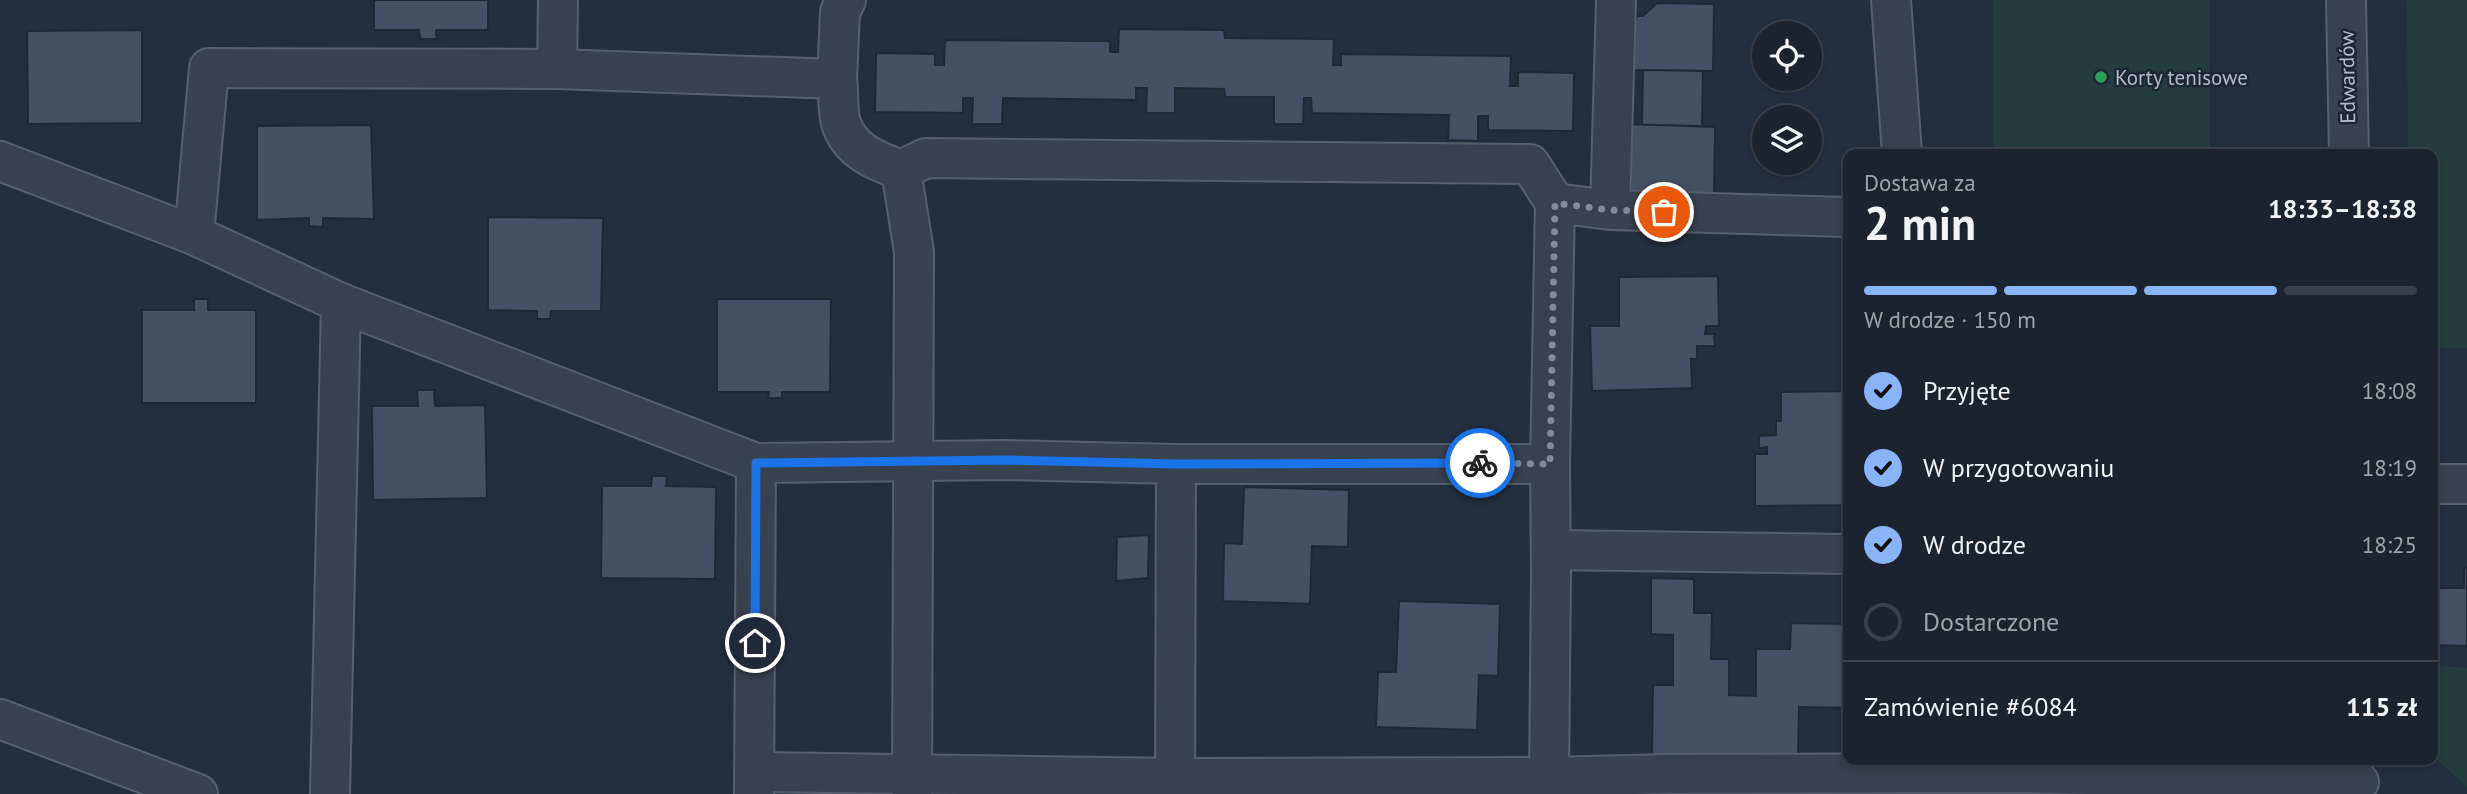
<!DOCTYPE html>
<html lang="pl">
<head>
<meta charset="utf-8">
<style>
  body { margin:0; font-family:"PT Sans",sans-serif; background:#282f3a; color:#f1f3f6; height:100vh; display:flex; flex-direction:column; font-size:26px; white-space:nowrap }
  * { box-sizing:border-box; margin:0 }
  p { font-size:23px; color:#a0a4aa }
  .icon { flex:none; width:38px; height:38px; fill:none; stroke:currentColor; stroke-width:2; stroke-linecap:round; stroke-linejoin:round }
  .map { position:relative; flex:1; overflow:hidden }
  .sheet { position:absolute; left:1843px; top:149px; width:595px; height:616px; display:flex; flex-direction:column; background:#1b232e; border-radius:14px; box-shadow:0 4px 10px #0003,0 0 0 2px #39404a }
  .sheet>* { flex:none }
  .fabs { position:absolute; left:1752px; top:21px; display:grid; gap:14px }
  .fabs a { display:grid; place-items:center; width:70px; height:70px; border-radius:50%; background:#1b232e; box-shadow:0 4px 10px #0003,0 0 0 2px #39404a; font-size:35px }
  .pin { position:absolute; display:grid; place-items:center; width:60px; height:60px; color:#fff; margin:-30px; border:4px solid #fff; border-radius:50%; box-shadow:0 2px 7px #0007 }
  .courier { position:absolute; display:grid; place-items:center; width:70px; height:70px; margin:-35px; border:5px solid #1a73e8; border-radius:50%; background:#fff; color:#222; box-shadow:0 2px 9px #0007 }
  .summary em { font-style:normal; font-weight:700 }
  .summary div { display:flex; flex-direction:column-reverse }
  .summary { display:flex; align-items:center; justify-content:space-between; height:119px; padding:0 21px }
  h1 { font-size:46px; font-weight:700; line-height:52px }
  .bar { display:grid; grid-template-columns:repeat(4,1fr); gap:10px 7px; align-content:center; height:84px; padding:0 21px }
  .bar i { height:9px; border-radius:5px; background:#39404a }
  .bar .on { background:#8ab4f8 }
  .bar p { grid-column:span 4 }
  .line { display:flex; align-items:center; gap:18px; padding:0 21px; border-top:2px solid #39404a }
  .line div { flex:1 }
  ol { padding:0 21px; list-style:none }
  li { display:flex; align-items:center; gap:21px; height:77px }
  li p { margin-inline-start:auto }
  li .icon { padding:7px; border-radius:50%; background:#8ab4f8; color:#111; stroke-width:4 }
  li:last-child { color:#a0a4aa }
  li i { width:38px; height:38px; border:4px solid #39404a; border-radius:50% }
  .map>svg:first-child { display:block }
  .green { fill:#263c3f }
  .building { fill:#455162; stroke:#1f2835; stroke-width:2 }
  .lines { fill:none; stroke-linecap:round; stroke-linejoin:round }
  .minor-casing { stroke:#565f6c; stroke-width:42 }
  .minor { stroke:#38414e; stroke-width:38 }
  .done { stroke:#828b98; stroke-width:7; stroke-dasharray:0 12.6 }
  .route { stroke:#1a73e8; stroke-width:9 }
  .leisure-dot { fill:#2e9e5b; stroke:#1d2633; stroke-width:2.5 }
  .labels { text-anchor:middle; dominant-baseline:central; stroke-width:5; stroke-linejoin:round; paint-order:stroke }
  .poi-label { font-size:21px; fill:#b4bcc9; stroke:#1d2633; text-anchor:start }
  .street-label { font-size:21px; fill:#b4bcc9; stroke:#1d2633 }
</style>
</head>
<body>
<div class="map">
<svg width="2467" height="794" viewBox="0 0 2467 794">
  <rect width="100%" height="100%" fill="#242f3e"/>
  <!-- green -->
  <g class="green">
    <rect x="1993" y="0" width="217" height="154"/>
    <polygon points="2407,0 2467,0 2467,348 2433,348 2432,154 2408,154"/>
    <polygon points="2441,666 2467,668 2467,787 2433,756 2433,667"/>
  </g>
  <!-- building -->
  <g class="building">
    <polygon points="374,0 488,0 488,30 436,30 437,39 420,39 419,30 374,30"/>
    <polygon points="1657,3 1714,4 1713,71 1629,70 1630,33 1637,16 1643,16"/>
    <polygon points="1119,29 1224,30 1225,38 1334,39 1333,65 1341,65 1341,54 1511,56 1510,86 1518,86 1518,72 1574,73 1573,131 1488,130 1488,116 1478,116 1478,141 1448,140 1449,115 1312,113 1311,98 1304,98 1303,124 1274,124 1274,97 1225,97 1224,89 1175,88 1175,113 1146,113 1147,88 1136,88 1136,100 1003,98 1002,124 972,124 973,98 963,98 963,113 875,112 876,53 935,54 935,65 944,65 945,40 1110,41 1110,52 1118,52"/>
    <polygon points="142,30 142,123 28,124 27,31"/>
    <polygon points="1643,70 1703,71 1702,126 1642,125"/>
    <polygon points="1625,124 1715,127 1714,203 1631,196 1631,181 1624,180"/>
    <polygon points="371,125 374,219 323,218 323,227 309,226 309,218 257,220 257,126"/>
    <polygon points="488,217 603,218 601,311 551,311 550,319 537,319 537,311 488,310"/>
    <polygon points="1718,276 1719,326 1706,326 1705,334 1714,334 1715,346 1697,346 1697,359 1691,359 1692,388 1592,391 1590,326 1619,326 1619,277"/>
    <polygon points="194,299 208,299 208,310 256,310 256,403 142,403 142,310 194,310"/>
    <polygon points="717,299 831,299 830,392 782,392 782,398 768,398 769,392 717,392"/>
    <polygon points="417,390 434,390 435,406 485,405 487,498 373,500 372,406 418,406"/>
    <polygon points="1848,391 1848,505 1755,506 1755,454 1767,454 1767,447 1759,448 1759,436 1776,435 1776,421 1781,421 1781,392"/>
    <polygon points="652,476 667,476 666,486 716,487 715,579 601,578 602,486 651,486"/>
    <polygon points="1244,487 1349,490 1348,547 1312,546 1310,604 1223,601 1224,543 1242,544"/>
    <polygon points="1149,535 1148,578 1116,581 1117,537"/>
    <polygon points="2464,568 2467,568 2467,646 2432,645 2432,588 2464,588"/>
    <polygon points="1651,578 1694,579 1694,613 1712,613 1711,659 1729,659 1729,695 1756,696 1756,649 1790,649 1791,623 1848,624 1848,708 1799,707 1798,759 1652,757 1653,685 1673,685 1673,635 1651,634"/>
    <polygon points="1399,601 1500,604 1498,676 1479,675 1477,730 1376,727 1378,672 1396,672"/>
  </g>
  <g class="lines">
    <!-- minor casing -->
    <g class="minor-casing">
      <g id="minor">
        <polyline points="1891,0 1902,154"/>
        <polyline points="2346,0 2349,154"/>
        <polyline points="557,69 558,0"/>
        <polyline points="837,79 840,12 846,0"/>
        <polyline points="0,161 194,235 341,303 756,463 1004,460 1176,464"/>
        <polyline points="1555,203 1610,210 1848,217"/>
        <polyline points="1610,210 1616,0"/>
        <path d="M194,235L209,68L557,69L837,79C839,92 837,110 841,123C850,151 876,161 901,170L914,252L912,794"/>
        <polyline points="2432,484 2467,484"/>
        <polyline points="1551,550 1848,554"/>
        <polyline points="0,719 198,794"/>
        <polyline points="755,772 1175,778 1549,777 1551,574 1550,464 1555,203 1530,164 926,158 901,170"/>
        <polyline points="1549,777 1667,774 2013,773 2359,782"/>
        <polyline points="330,794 341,303"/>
        <polyline points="754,794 756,463"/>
        <polyline points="1175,794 1176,464 1550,464"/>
      </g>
    </g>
    <!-- minor -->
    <use href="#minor" class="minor"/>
  </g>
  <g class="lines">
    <!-- done -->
    <polyline class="done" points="1480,463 1550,464 1555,203 1610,210 1664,212"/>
    <!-- route -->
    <polyline class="route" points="755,643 756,463 1004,460 1176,464 1480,463"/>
  </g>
  <!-- markers -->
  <circle class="leisure-dot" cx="2101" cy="77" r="7"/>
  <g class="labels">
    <!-- poi labels -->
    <g class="poi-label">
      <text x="2115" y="77">Korty tenisowe</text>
    </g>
    <!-- street labels -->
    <g class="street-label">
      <text transform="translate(2347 77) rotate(-91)">Edwardów</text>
    </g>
  </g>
</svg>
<div class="fabs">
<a><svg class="icon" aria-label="locate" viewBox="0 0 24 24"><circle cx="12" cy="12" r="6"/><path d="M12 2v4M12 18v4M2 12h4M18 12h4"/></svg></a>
<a><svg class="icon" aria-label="layers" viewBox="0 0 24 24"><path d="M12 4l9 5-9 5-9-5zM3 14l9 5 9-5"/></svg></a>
</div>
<div class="pin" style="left:1664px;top:212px;background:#ea580c"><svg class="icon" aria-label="bag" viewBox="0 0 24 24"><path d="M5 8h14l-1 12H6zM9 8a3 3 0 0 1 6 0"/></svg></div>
<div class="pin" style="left:755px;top:643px;background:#1f2937"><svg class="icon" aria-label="home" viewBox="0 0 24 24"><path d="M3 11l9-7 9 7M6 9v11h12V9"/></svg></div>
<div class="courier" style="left:1480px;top:463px"><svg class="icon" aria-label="bike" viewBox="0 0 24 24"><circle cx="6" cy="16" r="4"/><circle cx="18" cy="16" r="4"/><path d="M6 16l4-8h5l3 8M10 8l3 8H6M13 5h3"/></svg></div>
<section class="sheet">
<div class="summary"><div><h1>2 min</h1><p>Dostawa za</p></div><em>18:33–18:38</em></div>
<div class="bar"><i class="on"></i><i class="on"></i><i class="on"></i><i></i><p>W drodze · 150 m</p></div>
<ol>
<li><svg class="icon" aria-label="check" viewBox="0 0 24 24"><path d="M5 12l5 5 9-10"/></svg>Przyjęte<p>18:08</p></li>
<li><svg class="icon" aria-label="check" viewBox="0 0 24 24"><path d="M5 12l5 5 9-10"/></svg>W przygotowaniu<p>18:19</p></li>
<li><svg class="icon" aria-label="check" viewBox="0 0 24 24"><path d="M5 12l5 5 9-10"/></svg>W drodze<p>18:25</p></li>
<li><i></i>Dostarczone</li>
</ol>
<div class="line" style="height:91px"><div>Zamówienie #6084</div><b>115 zł</b></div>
</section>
</div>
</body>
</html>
